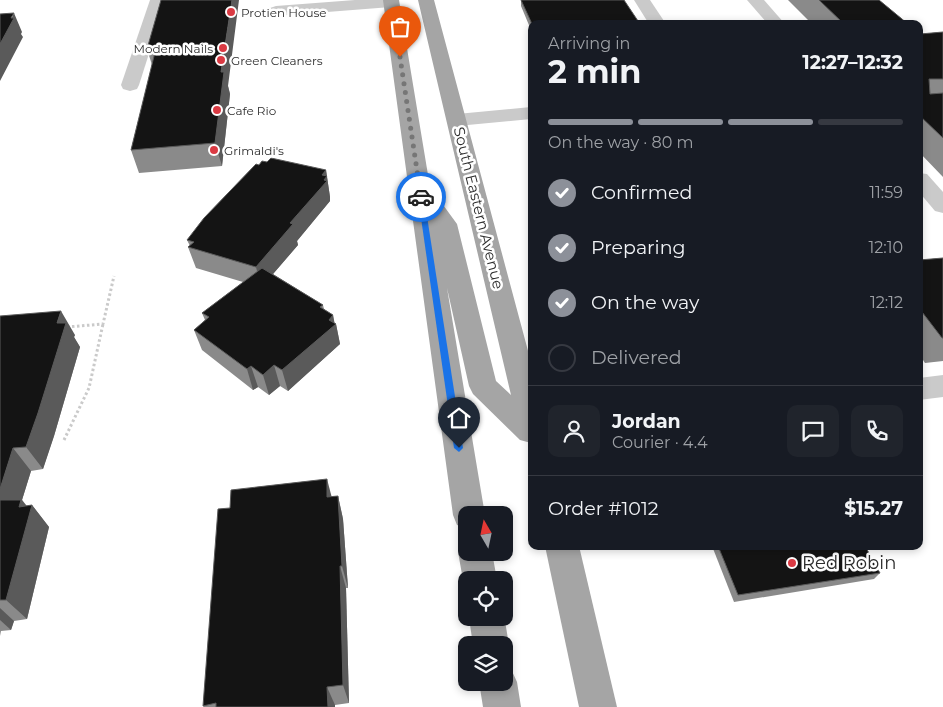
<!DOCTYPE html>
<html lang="en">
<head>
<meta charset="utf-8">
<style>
  body { margin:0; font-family:Montserrat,sans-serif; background:#20242c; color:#f1f3f6; height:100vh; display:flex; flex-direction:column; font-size:19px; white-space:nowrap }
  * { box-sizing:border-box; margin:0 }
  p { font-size:16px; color:#9ea1a6 }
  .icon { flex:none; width:28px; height:28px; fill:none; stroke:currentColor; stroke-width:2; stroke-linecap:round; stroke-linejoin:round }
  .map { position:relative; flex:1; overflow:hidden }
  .sheet { position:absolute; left:528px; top:20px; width:395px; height:530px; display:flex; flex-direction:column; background:#171b24; border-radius:10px; box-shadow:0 2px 8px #0003 }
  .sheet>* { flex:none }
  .needle { width:32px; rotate:351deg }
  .controls { position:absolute; left:458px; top:506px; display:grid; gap:10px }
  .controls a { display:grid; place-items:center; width:55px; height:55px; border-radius:10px; background:#171b24; box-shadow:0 2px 8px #0003; font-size:25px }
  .pin { position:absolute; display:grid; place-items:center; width:42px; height:42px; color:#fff; margin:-51px -21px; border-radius:50% 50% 50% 0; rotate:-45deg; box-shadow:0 0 5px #0007 }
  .pin .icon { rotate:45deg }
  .courier { position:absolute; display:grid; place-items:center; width:50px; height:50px; margin:-25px; border:4px solid #1a73e8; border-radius:50%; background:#fff; color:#222; box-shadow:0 1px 6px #0007 }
  .head em { font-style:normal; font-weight:700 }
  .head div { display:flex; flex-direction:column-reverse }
  .head { display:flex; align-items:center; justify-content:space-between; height:85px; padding:0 20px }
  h1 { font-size:32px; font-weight:700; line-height:38px }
  .bar { display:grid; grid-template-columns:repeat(4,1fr); gap:8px 5px; align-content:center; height:60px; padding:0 20px }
  .bar i { height:6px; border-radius:4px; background:#363941 }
  .bar .on { background:#8c9099 }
  .bar p { grid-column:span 4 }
  .line { display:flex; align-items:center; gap:12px; padding:0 20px; border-top:1px solid #363941 }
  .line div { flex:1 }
  .round { display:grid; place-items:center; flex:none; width:52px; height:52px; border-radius:10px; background:#20242c }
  ol { padding:0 20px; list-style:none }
  li { display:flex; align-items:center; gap:15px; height:55px }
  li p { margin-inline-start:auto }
  li .icon { padding:5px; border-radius:50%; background:#8c9099; color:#fff; stroke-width:4 }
  li:last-child { color:#9ea1a6 }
  li i { width:28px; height:28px; border:2px solid #363941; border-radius:50% }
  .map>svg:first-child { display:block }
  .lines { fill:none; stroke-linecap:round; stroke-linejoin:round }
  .path { stroke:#cacaca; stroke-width:3; stroke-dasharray:2.5 2.5; stroke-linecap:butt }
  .minor { fill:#cacaca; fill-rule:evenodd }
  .major { fill:#a5a5a5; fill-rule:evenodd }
  .wall { fill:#8a8a8a }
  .shaded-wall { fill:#5a5a5a }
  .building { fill:#141414; stroke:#5a5a5a }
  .route { fill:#1a73e8 }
  .done { stroke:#767676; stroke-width:5; stroke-dasharray:0 9 }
  .poi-dot { fill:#da3a43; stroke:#fff; stroke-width:2 }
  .labels { text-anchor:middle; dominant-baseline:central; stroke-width:5; stroke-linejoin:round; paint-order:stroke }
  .far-poi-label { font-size:12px; fill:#2d2d2d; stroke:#fff; text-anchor:start }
  .street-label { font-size:15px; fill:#2d2d2d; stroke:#fff }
  .near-poi-label { font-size:18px; fill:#2d2d2d; stroke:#fff; text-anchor:start }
</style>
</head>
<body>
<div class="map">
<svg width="943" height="707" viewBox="0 0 943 707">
  <rect width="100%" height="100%" fill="#fff"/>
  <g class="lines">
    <!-- path -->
    <g class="path">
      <polyline points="67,327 103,324 114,276"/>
      <polyline points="64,440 89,388 103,324"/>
    </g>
    <!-- minor -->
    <g class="minor">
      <polygon points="150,0 166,0 139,85 137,89 130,91 123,89 121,85"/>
      <polygon points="355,0 398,0 399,2 397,5 391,7 276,16 270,14 268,11 270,8 276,6"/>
      <polygon points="634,0 650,0 666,24 649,24"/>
      <polygon points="747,0 764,0 785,24 768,24"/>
      <polygon points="531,107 531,119 457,126 450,124 447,120 450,116 457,114"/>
      <polygon points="919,173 927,174 943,192 943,213 935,211 919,192"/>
      <polygon points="943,375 943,397 919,400 919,378"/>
    </g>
    <!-- major -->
    <g class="major">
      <polygon points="383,0 399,0 430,187 457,224 496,381 511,395 418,0 434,0 531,362 531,443 520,440 473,394 469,386 447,288 485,515 466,515 466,528 457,525 453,515"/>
      <polygon points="466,540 466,552 492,552 497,580 466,580 466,588 463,580 458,552 463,541"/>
      <polygon points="545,546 579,546 617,707 579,707"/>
      <polygon points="504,615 509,645 504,658 504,645 473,645 469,618 504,618"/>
      <polygon points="504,665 511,669 517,682 521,707 483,707 479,682 504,682"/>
    </g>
  </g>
  <!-- wall -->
  <g class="wall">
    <polygon points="161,0 228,86 230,94 222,166 139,173 131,150 152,65 147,49"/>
    <polygon points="521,0 640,24 531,24 531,30 521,6"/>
    <polygon points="788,0 879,0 908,24 812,24"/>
    <polygon points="943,32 943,177 919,152 919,33 920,34"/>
    <polygon points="326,170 330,197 330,201 297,241 298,245 273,274 323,305 324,309 333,315 334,323 336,324 340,344 288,391 280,386 269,395 258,387 253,390 202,350 194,330 205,320 202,313 243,282 196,268 188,247 190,246 187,240"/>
    <polygon points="943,258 943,361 925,363 919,354 919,260"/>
    <polygon points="0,316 75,335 74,337 80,347 54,436 43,469 31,471 22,500 27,506 32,505 49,527 27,619 14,621 11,630 1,631 0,636"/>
    <polygon points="331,496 338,496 343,519 348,588 346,588 349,703 335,705 335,707 204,707 203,706"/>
    <polygon points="712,546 865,546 880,573 874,579 734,602"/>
  </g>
  <!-- shaded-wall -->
  <g class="shaded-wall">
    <polygon points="232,0 239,0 228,86 230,94 222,166 215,143 221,72"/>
    <polygon points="14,13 22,32 21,34 23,37 0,81 0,44"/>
    <polygon points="326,170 330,197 330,201 297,241 298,245 261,288 256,267 290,223 322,175"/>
    <polygon points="61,311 75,335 74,337 80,347 54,436 43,469 26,447 57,323"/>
    <polygon points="333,315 335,325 336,324 340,344 288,391 282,370"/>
    <polygon points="274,365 280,386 269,395 263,375"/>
    <polygon points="251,366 258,387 253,390 247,369"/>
    <polygon points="13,448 31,471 22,500 30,511 32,505 49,527 27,619 6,600 0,504 0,489"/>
    <polygon points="327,479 333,502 327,497"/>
    <polygon points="338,496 343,519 348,588 342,566"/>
    <polygon points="340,566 346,588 349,703 343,685"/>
    <polygon points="0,608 14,621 11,630 0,620"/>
    <polygon points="327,687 335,705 335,707 328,707"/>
  </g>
  <!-- building -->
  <g class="building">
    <polygon points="161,0 232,0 221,72 224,72 215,143 131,150 156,48 147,49"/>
    <polygon points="521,0 624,0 640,24 532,24"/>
    <polygon points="819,0 879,0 908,24 844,24"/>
    <polygon points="14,13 11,18 14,18 0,44 0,14"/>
    <polygon points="943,32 943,79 929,79 930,94 943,93 943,138 919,115 919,33 920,34"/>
    <polygon points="271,158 326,170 322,175 327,176 324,180 327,181 290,223 293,224 256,267 188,247 194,242 187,240 204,218 256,164 259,165 262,161 267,162"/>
    <polygon points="943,258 943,338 942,338 919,308 919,260"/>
    <polygon points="262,268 323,305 320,307 333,315 329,320 336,324 282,370 274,365 263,375 251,366 247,369 194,330 209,317 202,313"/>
    <polygon points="61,311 57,323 66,323 38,413 26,447 13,448 0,489 0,316"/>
    <polygon points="327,479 327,497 338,496 342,566 340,566 343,685 327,687 328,707 216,707 216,703 203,706 218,509 230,508 231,490"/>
    <polygon points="0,500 21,500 19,507 32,505 6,600 0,600"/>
    <polygon points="718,546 865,546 880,573 738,595"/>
  </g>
  <!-- route -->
  <polygon class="route" points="421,195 424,197 463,448 459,452 454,448 418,197"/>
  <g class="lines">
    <!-- done -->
    <polyline class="done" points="400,57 421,197"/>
  </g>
  <!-- markers -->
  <g class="poi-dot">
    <circle cx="231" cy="12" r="5"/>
    <circle cx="223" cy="48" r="5"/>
    <circle cx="221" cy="60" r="5"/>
    <circle cx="217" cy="110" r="5"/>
    <circle cx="214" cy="150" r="5"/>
    <circle cx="792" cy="563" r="5"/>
  </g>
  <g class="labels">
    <!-- far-poi labels -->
    <g class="far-poi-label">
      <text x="241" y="12">Protien House</text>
      <text x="213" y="48" text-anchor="end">Modern Nails</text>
      <text x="231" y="60">Green Cleaners</text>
      <text x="227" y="110">Cafe Rio</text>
      <text x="224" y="150">Grimaldi's</text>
    </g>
    <!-- street labels -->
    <g class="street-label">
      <text transform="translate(479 208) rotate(76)">South Eastern Avenue</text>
    </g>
    <!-- near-poi labels -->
    <g class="near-poi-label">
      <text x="802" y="563">Red Robin</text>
    </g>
  </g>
</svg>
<div class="controls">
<a><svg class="needle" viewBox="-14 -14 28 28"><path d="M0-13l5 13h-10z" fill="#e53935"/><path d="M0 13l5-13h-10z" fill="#9ea1a6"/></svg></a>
<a><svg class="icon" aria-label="locate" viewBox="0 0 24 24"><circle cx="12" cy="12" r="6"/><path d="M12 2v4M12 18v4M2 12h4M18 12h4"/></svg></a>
<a><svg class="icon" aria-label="layers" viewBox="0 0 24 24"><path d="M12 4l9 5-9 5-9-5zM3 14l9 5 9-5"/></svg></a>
</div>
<div class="pin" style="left:400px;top:57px;background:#ea580c"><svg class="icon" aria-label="bag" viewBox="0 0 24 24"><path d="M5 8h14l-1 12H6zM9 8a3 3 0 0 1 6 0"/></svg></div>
<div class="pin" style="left:459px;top:448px;background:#1f2937"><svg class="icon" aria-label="home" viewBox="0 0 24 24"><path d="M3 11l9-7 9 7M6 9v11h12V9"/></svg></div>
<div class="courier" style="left:421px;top:197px"><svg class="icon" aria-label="car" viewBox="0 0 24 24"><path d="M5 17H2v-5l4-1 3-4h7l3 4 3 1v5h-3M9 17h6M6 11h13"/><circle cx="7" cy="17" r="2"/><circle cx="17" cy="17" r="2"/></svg></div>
<section class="sheet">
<div class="head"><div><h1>2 min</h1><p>Arriving in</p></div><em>12:27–12:32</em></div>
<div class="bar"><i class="on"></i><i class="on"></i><i class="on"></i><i></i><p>On the way · 80 m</p></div>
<ol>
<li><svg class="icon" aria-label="check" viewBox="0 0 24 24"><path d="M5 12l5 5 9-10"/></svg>Confirmed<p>11:59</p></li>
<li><svg class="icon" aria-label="check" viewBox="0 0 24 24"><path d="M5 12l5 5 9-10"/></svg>Preparing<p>12:10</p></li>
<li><svg class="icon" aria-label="check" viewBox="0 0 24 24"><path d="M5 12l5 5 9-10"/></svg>On the way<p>12:12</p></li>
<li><i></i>Delivered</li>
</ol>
<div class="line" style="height:90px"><a class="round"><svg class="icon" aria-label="person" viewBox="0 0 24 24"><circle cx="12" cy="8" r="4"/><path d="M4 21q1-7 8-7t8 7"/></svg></a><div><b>Jordan</b><p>Courier · 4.4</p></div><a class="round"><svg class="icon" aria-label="chat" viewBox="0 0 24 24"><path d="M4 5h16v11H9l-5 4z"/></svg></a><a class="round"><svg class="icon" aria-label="phone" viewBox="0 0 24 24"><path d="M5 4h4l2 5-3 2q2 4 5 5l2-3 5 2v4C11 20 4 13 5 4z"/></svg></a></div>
<div class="line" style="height:65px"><div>Order #1012</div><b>$15.27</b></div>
</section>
</div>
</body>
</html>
